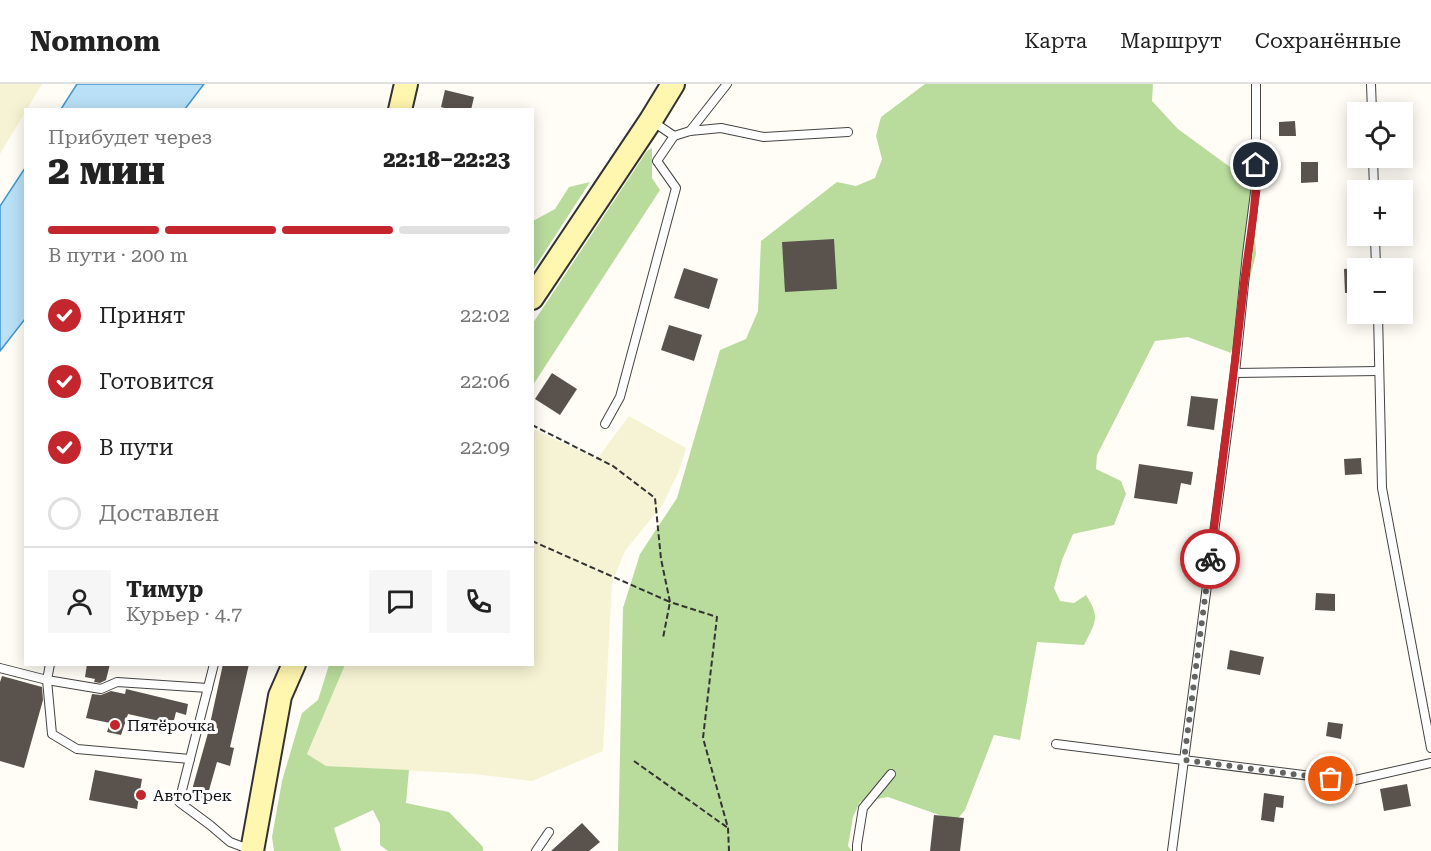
<!DOCTYPE html>
<html lang="ru">
<head>
<meta charset="utf-8">
<style>
  body { margin:0; font-family:"Roboto Serif",serif; background:#f6f6f6; color:#222; height:100vh; display:flex; flex-direction:column; font-size:22px; white-space:nowrap }
  * { box-sizing:border-box; margin:0 }
  p { font-size:20px; color:#767676 }
  .icon { flex:none; width:33px; height:33px; fill:none; stroke:currentColor; stroke-width:2; stroke-linecap:round; stroke-linejoin:round }
  .map { position:relative; flex:1; overflow:hidden }
  .panel { position:absolute; left:24px; top:24px; width:510px; height:558px; display:flex; flex-direction:column; background:#fff; border-radius:0px; box-shadow:0 3px 15px #0003 }
  .panel>* { flex:none }
  .controls { position:absolute; left:1347px; top:18px; display:grid; gap:12px }
  .controls a { display:grid; place-items:center; width:66px; height:66px; border-radius:0px; background:#fff; box-shadow:0 3px 15px #0003; font-size:30px }
  .pin { position:absolute; display:grid; place-items:center; width:51px; height:51px; color:#fff; margin:-26px; border:3px solid #fff; border-radius:50%; box-shadow:0 2px 6px #0007 }
  .courier { position:absolute; display:grid; place-items:center; width:60px; height:60px; margin:-30px; border:4px solid #c4262e; border-radius:50%; background:#fff; color:#222; box-shadow:0 2px 8px #0007 }
  .overview em { font-style:normal; font-weight:800 }
  .overview div { display:flex; flex-direction:column-reverse }
  .overview { display:flex; align-items:center; justify-content:space-between; height:102px; padding:0 24px }
  h1 { font-size:39px; font-weight:800; line-height:45px }
  .bar { display:grid; grid-template-columns:repeat(4,1fr); gap:9px 6px; align-content:center; height:72px; padding:0 24px }
  .bar i { height:8px; border-radius:4px; background:#e0e0e0 }
  .bar .current { background:#c4262e }
  .bar p { grid-column:span 4 }
  .line { display:flex; align-items:center; gap:15px; padding:0 24px; border-top:2px solid #e0e0e0 }
  .line div { flex:1 }
  .round { display:grid; place-items:center; flex:none; width:63px; height:63px; border-radius:0px; background:#f6f6f6 }
  ol { padding:0 24px; list-style:none }
  li { display:flex; align-items:center; gap:18px; height:66px }
  li p { margin-inline-start:auto }
  li .icon { padding:6px; border-radius:50%; background:#c4262e; color:#fff; stroke-width:4 }
  li:last-child { color:#767676 }
  li i { width:33px; height:33px; border:3px solid #e0e0e0; border-radius:50% }
  header { display:flex; align-items:center; gap:36px; box-sizing:border-box; height:84px; padding:0 30px; background:#fff; border-bottom:2px solid #e0e0e0 }
  header strong { font-size:28px }
  nav { display:flex; gap:33px; margin-inline-start:auto; font-size:21px }
  .map>svg:first-child { display:block }
  .farmland { fill:#f6f3d4 }
  .forest { fill:#b9dc9c }
  .water { fill:#b9e0f7; stroke:#3f96cf; stroke-width:1.5 }
  .building { fill:#5a524d }
  .lines { fill:none; stroke-linecap:round; stroke-linejoin:round }
  .lane-casing { stroke:#444; stroke-width:10 }
  .secondary-casing { stroke:#333; stroke-width:26 }
  .path { stroke:#333; stroke-width:2; stroke-dasharray:6 3; stroke-linecap:butt }
  .lane { stroke:#fff; stroke-width:8 }
  .secondary { stroke:#fff6b0; stroke-width:22 }
  .done { stroke:#646461; stroke-width:6; stroke-dasharray:0 10.8 }
  .route { stroke:#c4262e; stroke-width:8 }
  .poi-dot { fill:#c4262e; stroke:#fff; stroke-width:2 }
  .labels { text-anchor:middle; dominant-baseline:central; stroke-width:6; stroke-linejoin:round; paint-order:stroke }
  .poi-label { font-size:16px; fill:#111; stroke:#fff; text-anchor:start }
</style>
</head>
<body>
<header>
<strong>Nomnom</strong>
<nav><a>Карта</a><a>Маршрут</a><a>Сохранённые</a></nav>
</header>
<div class="map">
<svg width="1431" height="767" viewBox="0 0 1431 767">
  <rect width="100%" height="100%" fill="#fffdf5"/>
  <!-- farmland -->
  <g class="farmland">
    <polygon points="0,0 42,0 0,70"/>
    <polygon points="629,332 686,364 679,387 663,420 625,467 612,499 603,667 532,697 474,690 326,682 307,670 345,581 532,580 533,345 597,375"/>
  </g>
  <!-- forest -->
  <g class="forest">
    <path d="M925,0H1153L1152,17L1178,45L1245,94L1252,107L1256,170L1231,269L1188,253L1155,257L1097,371L1096,385L1121,397L1126,410L1114,441L1073,450L1062,476L1054,504L1060,517L1074,519L1086,511C1101,534 1095,539 1084,561L1037,558L1020,656L994,651L965,726L956,737L888,713L860,718L853,733L848,762L852,767H618L623,524L640,470L677,414L720,266L746,255L758,227L761,157L837,98L856,102L875,94L882,75L876,52L881,33Z"/>
    <polygon points="652,64 652,94 660,106 533,301 533,239 647,67"/>
    <polygon points="590,98 533,186 533,137 555,125 569,103"/>
    <polygon points="329,581 345,581 307,670 326,682 409,686 406,719 449,728 483,763 483,767 388,767 380,761 380,740 373,726 334,744 341,767 274,767 272,753 282,697 302,629 318,616"/>
  </g>
  <!-- water -->
  <g class="water">
    <polygon points="77,0 204,0 185,25 61,25"/>
    <polygon points="25,84 25,235 0,267 0,122"/>
  </g>
  <!-- building -->
  <g class="building">
    <polygon points="445,6 474,13 471,26 451,26 441,23"/>
    <polygon points="1295,37 1296,52 1279,52 1279,38"/>
    <polygon points="1301,78 1318,78 1318,98 1301,99"/>
    <polygon points="834,155 837,205 785,208 782,158"/>
    <polygon points="684,184 718,195 709,225 674,214"/>
    <polygon points="1358,184 1358,209 1345,209 1344,185"/>
    <polygon points="669,241 702,251 694,277 661,266"/>
    <polygon points="552,289 577,305 560,331 535,315"/>
    <polygon points="1191,312 1218,315 1214,346 1187,342"/>
    <polygon points="1361,374 1362,390 1345,391 1344,375"/>
    <polygon points="1139,380 1193,388 1191,401 1181,399 1177,420 1134,414"/>
    <polygon points="1316,509 1335,510 1335,527 1315,526"/>
    <polygon points="1230,566 1264,573 1260,591 1227,585"/>
    <polygon points="87,580 110,580 106,596 100,599 94,598 95,595 85,593"/>
    <polygon points="223,580 249,580 230,663 234,664 230,682 217,678 206,717 190,713 208,649"/>
    <polygon points="2,592 42,603 43,616 24,684 0,677 0,598"/>
    <polygon points="126,605 188,620 186,631 176,628 173,640 128,630 121,651 107,648 110,639 86,634 92,610 101,611 111,607 125,610"/>
    <polygon points="1328,638 1343,640 1341,655 1326,652"/>
    <polygon points="95,686 142,695 137,725 89,716"/>
    <polygon points="1407,700 1411,722 1384,727 1380,705"/>
    <polygon points="1264,709 1284,712 1283,724 1276,723 1274,738 1261,736"/>
    <polygon points="934,731 964,734 960,767 930,767"/>
    <polygon points="582,739 600,758 589,767 551,767"/>
  </g>
  <g class="lines">
    <!-- lane casing -->
    <g class="lane-casing">
      <g id="lane">
        <polyline points="1371,0 1372,28"/>
        <polyline points="690,47 727,0"/>
        <polyline points="674,52 690,47 721,44 764,53 848,48"/>
        <polyline points="1373,74 1374,106"/>
        <polyline points="1375,152 1376,184"/>
        <polyline points="1378,230 1382,404 1431,664"/>
        <polyline points="1235,289 1379,287"/>
        <polyline points="605,340 620,313 676,104 657,77 674,52 652,37"/>
        <polyline points="50,580 47,596 101,605 117,598 208,604"/>
        <polyline points="214,580 179,718 210,741 230,758 251,766"/>
        <polyline points="0,584 47,596 52,650 77,665 190,675"/>
        <polyline points="1056,660 1351,697 1431,679"/>
        <polyline points="536,767 549,748"/>
        <polyline points="857,767 857,761 863,724 891,690"/>
        <polyline points="1172,767 1235,289 1247,170 1256,101 1256,0"/>
      </g>
    </g>
    <!-- secondary casing -->
    <g class="secondary-casing">
      <g id="secondary">
        <polyline points="400,26 406,0"/>
        <polyline points="532,214 651,36 673,0"/>
        <polyline points="252,767 280,612 294,580"/>
      </g>
    </g>
    <!-- path -->
    <g class="path">
      <polyline points="532,341 613,382 655,414 661,475 670,518 717,533 703,654 728,744 729,767"/>
      <polyline points="532,457 670,518 663,554"/>
      <polyline points="634,677 728,744"/>
    </g>
    <!-- lane -->
    <use href="#lane" class="lane"/>
    <!-- secondary -->
    <use href="#secondary" class="secondary"/>
  </g>
  <g class="lines">
    <!-- done -->
    <polyline class="done" points="1210,475 1184,676 1331,695"/>
    <!-- route -->
    <path class="route" d="M1210,475C1222,383 1234,291 1244,199C1249,159 1257,120 1256,81"/>
  </g>
  <!-- markers -->
  <g class="poi-dot">
    <circle cx="115" cy="641" r="6"/>
    <circle cx="141" cy="711" r="6"/>
  </g>
  <g class="labels">
    <!-- poi labels -->
    <g class="poi-label">
      <text x="127" y="641">Пятёрочка</text>
      <text x="153" y="711">АвтоТрек</text>
    </g>
  </g>
</svg>
<div class="controls">
<a><svg class="icon" aria-label="locate" viewBox="0 0 24 24"><circle cx="12" cy="12" r="6"/><path d="M12 2v4M12 18v4M2 12h4M18 12h4"/></svg></a>
<a>+</a>
<a>−</a>
</div>
<div class="pin" style="left:1331px;top:695px;background:#ea580c"><svg class="icon" aria-label="bag" viewBox="0 0 24 24"><path d="M5 8h14l-1 12H6zM9 8a3 3 0 0 1 6 0"/></svg></div>
<div class="pin" style="left:1256px;top:81px;background:#1f2937"><svg class="icon" aria-label="home" viewBox="0 0 24 24"><path d="M3 11l9-7 9 7M6 9v11h12V9"/></svg></div>
<div class="courier" style="left:1210px;top:475px"><svg class="icon" aria-label="bike" viewBox="0 0 24 24"><circle cx="6" cy="16" r="4"/><circle cx="18" cy="16" r="4"/><path d="M6 16l4-8h5l3 8M10 8l3 8H6M13 5h3"/></svg></div>
<section class="panel">
<div class="overview"><div><h1>2 мин</h1><p>Прибудет через</p></div><em>22:18–22:23</em></div>
<div class="bar"><i class="current"></i><i class="current"></i><i class="current"></i><i></i><p>В пути · 200 m</p></div>
<ol>
<li><svg class="icon" aria-label="check" viewBox="0 0 24 24"><path d="M5 12l5 5 9-10"/></svg>Принят<p>22:02</p></li>
<li><svg class="icon" aria-label="check" viewBox="0 0 24 24"><path d="M5 12l5 5 9-10"/></svg>Готовится<p>22:06</p></li>
<li><svg class="icon" aria-label="check" viewBox="0 0 24 24"><path d="M5 12l5 5 9-10"/></svg>В пути<p>22:09</p></li>
<li><i></i>Доставлен</li>
</ol>
<div class="line" style="height:108px"><a class="round"><svg class="icon" aria-label="person" viewBox="0 0 24 24"><circle cx="12" cy="8" r="4"/><path d="M4 21q1-7 8-7t8 7"/></svg></a><div><b>Тимур</b><p>Курьер · 4.7</p></div><a class="round"><svg class="icon" aria-label="chat" viewBox="0 0 24 24"><path d="M4 5h16v11H9l-5 4z"/></svg></a><a class="round"><svg class="icon" aria-label="phone" viewBox="0 0 24 24"><path d="M5 4h4l2 5-3 2q2 4 5 5l2-3 5 2v4C11 20 4 13 5 4z"/></svg></a></div>
</section>
</div>
</body>
</html>
